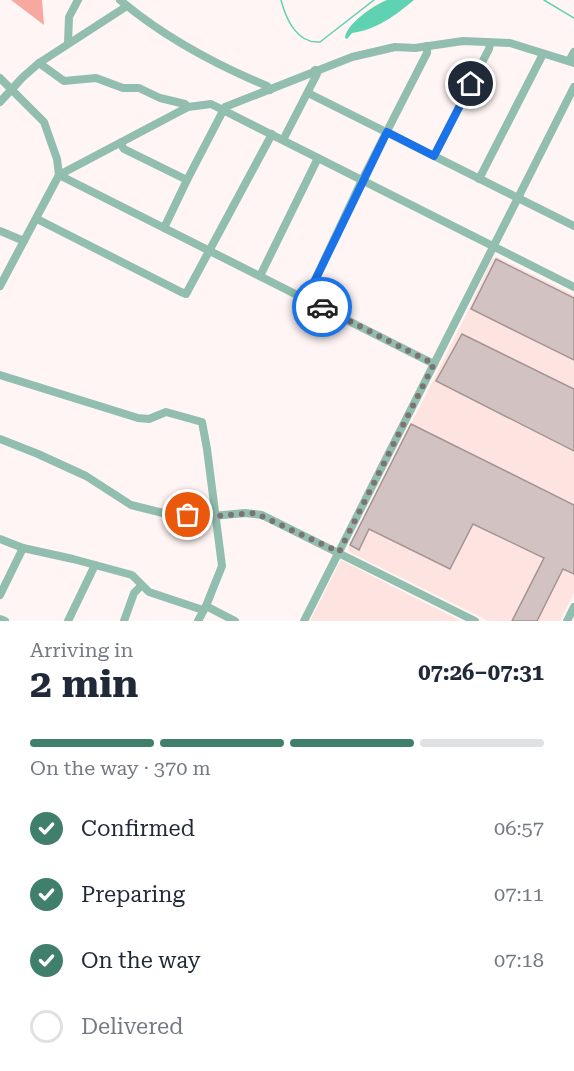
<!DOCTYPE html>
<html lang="en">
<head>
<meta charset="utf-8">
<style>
  body { margin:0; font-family:"Roboto Serif",serif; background:#f2f2f3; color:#1f2937; height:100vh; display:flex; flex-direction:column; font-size:22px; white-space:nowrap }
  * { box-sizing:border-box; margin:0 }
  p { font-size:20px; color:#747a83 }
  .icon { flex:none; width:33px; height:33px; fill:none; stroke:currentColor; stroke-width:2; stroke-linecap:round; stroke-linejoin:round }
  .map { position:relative; height:621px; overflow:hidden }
  .sheet { display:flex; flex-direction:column; background:#fff; flex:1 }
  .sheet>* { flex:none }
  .pin { position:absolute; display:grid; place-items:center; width:51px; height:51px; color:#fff; margin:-26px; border:3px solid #fff; border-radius:50%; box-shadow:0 2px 6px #0007 }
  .courier { position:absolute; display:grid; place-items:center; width:60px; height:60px; margin:-30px; border:4px solid #1a73e8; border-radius:50%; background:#fff; color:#222; box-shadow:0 2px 8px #0007 }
  .summary em { font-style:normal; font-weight:700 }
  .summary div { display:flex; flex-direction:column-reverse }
  .summary { display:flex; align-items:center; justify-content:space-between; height:102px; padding:0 30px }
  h1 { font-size:39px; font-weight:700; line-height:45px }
  .bar { display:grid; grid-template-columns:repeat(4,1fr); gap:9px 6px; align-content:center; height:72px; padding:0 30px }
  .bar i { height:8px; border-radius:4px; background:#e0e1e3 }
  .bar .active { background:#407f6c }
  .bar p { grid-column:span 4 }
  ol { padding:0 30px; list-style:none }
  li { display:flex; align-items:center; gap:18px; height:66px }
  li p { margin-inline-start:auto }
  li .icon { padding:6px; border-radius:50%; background:#407f6c; color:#fff; stroke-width:4 }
  li:last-child { color:#747a83 }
  li i { width:33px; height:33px; border:3px solid #e0e1e3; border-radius:50% }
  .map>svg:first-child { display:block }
  .built { fill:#fde4e1 }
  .forest { fill:#f6a8a1 }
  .water { fill:#5ed2b1 }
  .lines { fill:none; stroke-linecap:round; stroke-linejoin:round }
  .stream { stroke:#5ed2b1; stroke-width:1.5 }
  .building { fill:#d2c2c1; stroke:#a39493; stroke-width:1.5 }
  .minor { stroke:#91beaf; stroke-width:8 }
  .done { stroke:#7c7473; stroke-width:6; stroke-dasharray:0 10.8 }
  .route { stroke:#1a73e8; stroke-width:8 }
</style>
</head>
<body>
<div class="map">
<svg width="574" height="621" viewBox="0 0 574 621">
  <rect width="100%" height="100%" fill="#fff5f4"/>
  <!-- built -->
  <g class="built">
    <polygon points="497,257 574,295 574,593 560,621 488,621 349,552 348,548 464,319 492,259"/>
    <polygon points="341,560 461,621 310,621"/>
  </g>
  <!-- forest -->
  <polygon class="forest" points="11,0 42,0 44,25"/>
  <!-- water -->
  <path class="water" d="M387,0H414C396,15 376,30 352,33L347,39L345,38C346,24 374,5 387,0Z"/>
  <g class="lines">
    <!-- stream -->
    <g class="stream">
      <path d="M281,0C286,19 297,44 320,42L374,0"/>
      <polyline points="544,0 574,18"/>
    </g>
  </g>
  <!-- building -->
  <g class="building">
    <polygon points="496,259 574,298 574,360 471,309"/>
    <polygon points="462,334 574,389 574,451 436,381"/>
    <polygon points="411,424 574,505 574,574 563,569 537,621 512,621 544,558 473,524 450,569 369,529 359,550 350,545"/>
  </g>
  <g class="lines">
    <!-- minor -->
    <g class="minor">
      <path d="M120,0C165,38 214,64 267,86L270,90"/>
      <polyline points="68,43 69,17 78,0"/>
      <polyline points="569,61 574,52"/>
      <polyline points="39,63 64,81 96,78 123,88 139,88 160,98 185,104 188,107"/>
      <polyline points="0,78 44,122 57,159 59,175"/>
      <polyline points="308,93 574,226"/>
      <polyline points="0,102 23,77 39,63 127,6"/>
      <polyline points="283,140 317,74 315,70"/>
      <polyline points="120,143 124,149 187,180 164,228"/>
      <polyline points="434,156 489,49 490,43"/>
      <polyline points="59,175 434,364"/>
      <polyline points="479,179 543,54"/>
      <polyline points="187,180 225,107 352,57 395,47 415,48 463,41 510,43 574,63"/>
      <polyline points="37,219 181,292 186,294 272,134"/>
      <polyline points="0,231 24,241"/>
      <polyline points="260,276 318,158"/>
      <polyline points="0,286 59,175 188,107 211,104 574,287"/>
      <polyline points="306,299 362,180 427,53 427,46"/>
      <polyline points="0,375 138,418 149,419 166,412 202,422 207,449 222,566 206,606 198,621"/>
      <polyline points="0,439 38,454 86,476 131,505 163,513 202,517 245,513 262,515 475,621"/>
      <polyline points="0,539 23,548 73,559 132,575 149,592 203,610"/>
      <polyline points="0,595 23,548"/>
      <polyline points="206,606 235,621"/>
      <polyline points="0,619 5,621"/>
      <polyline points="68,621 95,565"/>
      <polyline points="124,621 134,593 141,586"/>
      <polyline points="304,621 574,87"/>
      <polyline points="567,621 574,607"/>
    </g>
  </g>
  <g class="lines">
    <!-- done -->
    <polyline class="done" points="188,515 202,517 255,513 339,552 434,364 322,307"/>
    <!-- route -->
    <polyline class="route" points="322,307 306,299 387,132 434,156 471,84"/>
  </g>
</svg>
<div class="pin" style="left:188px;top:515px;background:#ea580c"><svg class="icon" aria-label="bag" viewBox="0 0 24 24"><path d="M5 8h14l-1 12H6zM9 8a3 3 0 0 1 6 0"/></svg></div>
<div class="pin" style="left:471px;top:84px;background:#1f2937"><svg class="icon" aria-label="home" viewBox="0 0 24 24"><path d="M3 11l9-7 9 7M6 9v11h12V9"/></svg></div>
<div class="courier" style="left:322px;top:307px"><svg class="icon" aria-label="car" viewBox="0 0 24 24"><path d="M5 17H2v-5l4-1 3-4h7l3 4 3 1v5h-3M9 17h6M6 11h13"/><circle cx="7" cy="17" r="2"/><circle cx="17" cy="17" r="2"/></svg></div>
</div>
<section class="sheet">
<div class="summary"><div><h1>2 min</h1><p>Arriving in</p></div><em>07:26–07:31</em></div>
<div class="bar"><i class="active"></i><i class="active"></i><i class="active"></i><i></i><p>On the way · 370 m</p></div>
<ol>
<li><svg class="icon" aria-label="check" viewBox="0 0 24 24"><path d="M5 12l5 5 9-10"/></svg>Confirmed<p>06:57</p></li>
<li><svg class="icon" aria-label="check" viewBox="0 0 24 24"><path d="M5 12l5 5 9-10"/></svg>Preparing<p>07:11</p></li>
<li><svg class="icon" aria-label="check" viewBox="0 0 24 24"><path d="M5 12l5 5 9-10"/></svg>On the way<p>07:18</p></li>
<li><i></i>Delivered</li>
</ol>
</section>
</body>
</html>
